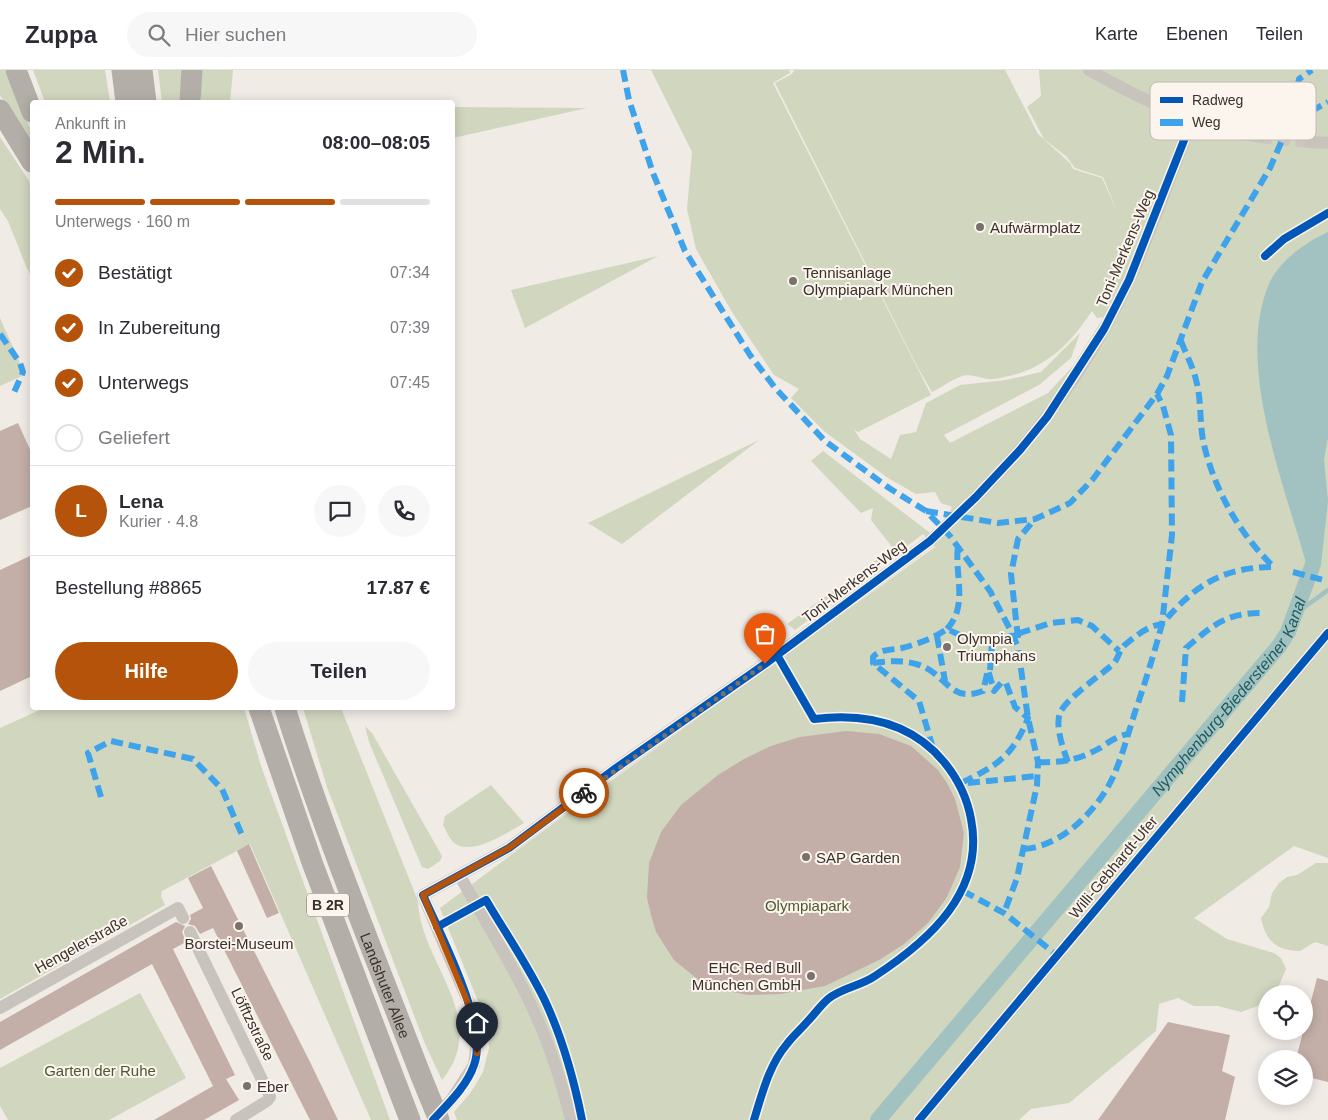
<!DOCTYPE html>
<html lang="de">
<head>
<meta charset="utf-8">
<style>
  body { margin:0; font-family:Arial,sans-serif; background:#f7f7f7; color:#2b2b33; height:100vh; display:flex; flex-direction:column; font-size:19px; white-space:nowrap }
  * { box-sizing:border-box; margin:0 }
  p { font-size:16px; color:#7c7c81 }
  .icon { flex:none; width:28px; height:28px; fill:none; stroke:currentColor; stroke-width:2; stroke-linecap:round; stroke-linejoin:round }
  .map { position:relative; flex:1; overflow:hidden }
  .details { position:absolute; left:30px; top:30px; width:425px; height:610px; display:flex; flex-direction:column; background:#fff; border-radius:5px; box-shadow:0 2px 12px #0003 }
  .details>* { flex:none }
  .controls { position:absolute; left:1258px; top:915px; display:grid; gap:10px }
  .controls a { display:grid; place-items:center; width:55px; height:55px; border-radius:50%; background:#fff; box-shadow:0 2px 12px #0003; font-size:25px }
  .pin { position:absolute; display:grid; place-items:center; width:42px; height:42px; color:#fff; margin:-51px -21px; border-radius:50% 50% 50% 0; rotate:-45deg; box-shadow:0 0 5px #0007 }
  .pin .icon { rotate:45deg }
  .courier { position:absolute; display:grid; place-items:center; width:50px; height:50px; margin:-25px; border:4px solid #b45309; border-radius:50%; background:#fff; color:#222; box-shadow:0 1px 6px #0007 }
  .overview em { font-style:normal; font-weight:700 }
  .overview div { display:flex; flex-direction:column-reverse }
  .overview { display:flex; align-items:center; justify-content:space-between; height:85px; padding:0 25px }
  h1 { font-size:32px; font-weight:700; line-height:38px }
  .bar { display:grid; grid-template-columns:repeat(4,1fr); gap:8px 5px; align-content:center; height:60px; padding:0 25px }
  .bar i { height:6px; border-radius:4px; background:#e1e1e2 }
  .bar .selected { background:#b45309 }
  .bar p { grid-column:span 4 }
  .line { display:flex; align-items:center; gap:12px; padding:0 25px; border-top:1px solid #e1e1e2 }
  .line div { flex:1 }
  .round { display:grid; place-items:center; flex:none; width:52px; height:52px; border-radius:26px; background:#f7f7f7 }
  ol { padding:0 25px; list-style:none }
  li { display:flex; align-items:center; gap:15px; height:55px }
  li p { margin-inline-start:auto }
  li .icon { padding:5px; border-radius:50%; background:#b45309; color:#fff; stroke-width:4 }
  li:last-child { color:#7c7c81 }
  li i { width:28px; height:28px; border:2px solid #e1e1e2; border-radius:50% }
  .primary-button { display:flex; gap:10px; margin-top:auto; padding:10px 25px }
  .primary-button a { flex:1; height:58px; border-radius:30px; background:#b45309; color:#fff; font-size:20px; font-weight:700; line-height:58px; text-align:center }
  .primary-button a+a { background:#f7f7f7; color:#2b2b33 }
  header { display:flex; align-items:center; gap:30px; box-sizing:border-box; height:70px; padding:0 25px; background:#fff; border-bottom:1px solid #e1e1e2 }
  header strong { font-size:24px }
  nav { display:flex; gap:28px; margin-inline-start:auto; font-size:18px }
  .search { width:350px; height:45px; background:#f7f7f7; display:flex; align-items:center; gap:12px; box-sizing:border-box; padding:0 18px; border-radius:28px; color:#7c7c81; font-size:19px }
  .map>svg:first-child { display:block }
  .green { fill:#d1d6bf }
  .water { fill:#a1c2c1 }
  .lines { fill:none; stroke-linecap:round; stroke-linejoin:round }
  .stream { stroke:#a1c2c1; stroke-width:4.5 }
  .canal { stroke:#a1c2c1; stroke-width:16 }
  .building { fill:#c3afa7 }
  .minor-tunnel { stroke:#ccc6c0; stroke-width:12; stroke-dasharray:12 6; stroke-linecap:butt }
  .minor { stroke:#c9c3be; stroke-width:12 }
  .trunk { stroke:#b4aea8; stroke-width:21 }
  .trunk-bridge { stroke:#b4aea8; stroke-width:21 }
  .quiet { stroke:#3fa3eb; stroke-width:6; stroke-dasharray:12 6; stroke-linecap:butt }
  .cycleway-casing { stroke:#fbf5ee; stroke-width:11 }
  .cycleway { stroke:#0057b8; stroke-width:8 }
  .done { stroke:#7a716c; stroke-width:5; stroke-dasharray:0 9 }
  .route { stroke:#b45309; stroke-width:6 }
  .poi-dot { fill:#7a716c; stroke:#fbf5ee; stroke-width:2 }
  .labels { text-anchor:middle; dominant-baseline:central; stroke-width:4; stroke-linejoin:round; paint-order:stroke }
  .shield { fill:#fbf5ee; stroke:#756b66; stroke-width:1 }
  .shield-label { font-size:14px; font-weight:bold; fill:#3b302b }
  .poi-label { font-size:15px; fill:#3b302b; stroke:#fbf5ee; text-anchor:start }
  .street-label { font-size:15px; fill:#3b302b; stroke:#fbf5ee }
  .park-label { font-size:15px; fill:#4a5a2e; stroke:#fbf5ee }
  .water-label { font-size:16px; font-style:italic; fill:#1f5a5e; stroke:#fbf5ee }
  .key { fill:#fbf5ee; stroke:#c1bab4; stroke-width:1 }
  .key-label { font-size:14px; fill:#3b302b }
</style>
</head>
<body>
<header>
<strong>Zuppa</strong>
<div class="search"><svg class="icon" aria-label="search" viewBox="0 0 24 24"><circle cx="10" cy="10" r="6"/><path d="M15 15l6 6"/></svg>Hier suchen</div>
<nav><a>Karte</a><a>Ebenen</a><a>Teilen</a></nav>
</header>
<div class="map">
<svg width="1328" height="1050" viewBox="0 0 1328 1050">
  <rect width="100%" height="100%" fill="#f0ebe5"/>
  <!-- green -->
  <g class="green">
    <polygon points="0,0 5,0 32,63 32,75 0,25"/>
    <polygon points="33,0 105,0 110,32 45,32"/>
    <polygon points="158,0 183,0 182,32 162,32"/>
    <polygon points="201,0 233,0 230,32 201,32"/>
    <path d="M651,0H789L790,3L773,13L931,325L858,362L854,359L860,369L891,389L900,365L916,362L926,333L960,315L1006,310L1041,302L1080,263L1071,288L1039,315L944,365L950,373L1048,323L1073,296L1104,247L1097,248L1092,241C1066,280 1041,302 994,309C985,310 976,305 967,305C957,306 942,317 932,322L918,298L775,13L792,4L794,0H1005L1038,64L1070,93L1073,99L1102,108L1117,141L1103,107L1075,98L1067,87L1044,69L1027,37L1041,26L1039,0H1328V788L1294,776L1194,848L1227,869L1274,883L1281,888L1286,899L1278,918L1266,924L1260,935L1241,942L1218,936H1194L1178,928L1159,934L1156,961L1069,1033L1031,1039L1019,1050H457L454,1042L471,1022L483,1002L489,978L487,953L440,838L601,718L935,477L923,464L795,560L787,554L893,478L871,450L873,438L861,443L811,391L823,381L938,469L952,437L941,433L935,422L916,424L888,408L825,362L791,328L799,319L774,305L732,242L696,179L687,139L692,82Z"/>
    <polygon points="453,37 587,38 453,68"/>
    <polygon points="0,67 29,111 32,120 32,208 26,196 8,151 0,139"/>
    <polygon points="658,186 525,258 511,220"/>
    <polygon points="0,248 20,293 22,306 0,316"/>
    <polygon points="759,370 622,474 588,453"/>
    <polygon points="44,638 244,638 261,696 390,1050 371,1050 250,774 162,821 161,826 165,835 0,929 0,658"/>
    <path d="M303,638H341L418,831C420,893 492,948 442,1010L425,974L327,717Z"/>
    <polygon points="365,656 372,663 442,786 440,791 428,799 422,797 369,672"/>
    <path d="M491,715L524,753C508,762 470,788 453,772C449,768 446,760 443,755L445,746Z"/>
    <path d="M1316,793H1328V876L1315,872L1300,881C1276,881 1266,871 1261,848L1269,837L1272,823L1279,813L1287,807L1297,805Z"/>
    <polygon points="140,923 186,1008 109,1050 8,1050 0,1036 0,998"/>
  </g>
  <!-- water -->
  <path class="water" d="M1328,162V368L1324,389L1328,431L1321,495L1306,493C1284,414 1235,293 1269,214C1279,191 1306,172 1328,162Z"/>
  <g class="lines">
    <!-- stream -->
    <polyline class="stream" points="1295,544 1328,520"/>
    <!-- canal -->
    <path class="canal" id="s1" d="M878,1050L1279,576L1288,562L1313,494"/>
  </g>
  <!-- building -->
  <g class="building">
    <polygon points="18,353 32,384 32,436 0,450 0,361"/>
    <polygon points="32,485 32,606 0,621 0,500"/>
    <polygon points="846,661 879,664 911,676 938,700 947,713 955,729 964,763 960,797 947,827 928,853 904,874 879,890 825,916 780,924 748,925 717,919 701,912 674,890 656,862 651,845 647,828 649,793 661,762 681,735 718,705 744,689 771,676 800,667"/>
    <polygon points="249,774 279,843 267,848 237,781"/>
    <polygon points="211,796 309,990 338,1050 310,1050 213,858 200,864 195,856 188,854 191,849 190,845 203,838 188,808"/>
    <polygon points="176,852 185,856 182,862 186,872 173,879 235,1005 226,1009 239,1030 204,1050 154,1050 213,1016 152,894 0,980 0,952"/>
    <polygon points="1317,908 1328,911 1328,1012 1304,1006 1304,989 1296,989"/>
    <polygon points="1168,952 1230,965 1222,1001 1235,1007 1225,1050 1098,1050"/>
  </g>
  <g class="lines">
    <!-- minor-tunnel -->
    <g class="minor-tunnel">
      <polyline points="1260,67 1309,72"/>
      <polyline points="930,471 976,427"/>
    </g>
    <!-- minor -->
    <g class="minor">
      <path d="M1089,0C1144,31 1198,56 1260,67"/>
      <polyline points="1309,72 1328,73"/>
      <path d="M976,427C1039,364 1092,291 1129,210C1153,158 1171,103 1192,50"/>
      <path d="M460,806C487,855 518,903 540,955C553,985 563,1018 571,1050"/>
      <polyline points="190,862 268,1022 270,1027 267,1031 236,1050"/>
      <polyline points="0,938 178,838 183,848"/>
      <polyline points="435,1048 452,1029 474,995 478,966 471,938 423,825 509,778 616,698 765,594 930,471"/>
      <polyline points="919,1050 1328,563"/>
    </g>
    <!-- trunk -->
    <g class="trunk">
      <polyline points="16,0 32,42"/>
      <polyline points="122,0 126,32"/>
      <polyline points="142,0 146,32"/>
      <polyline points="190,32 192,0"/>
      <polyline points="0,40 32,92"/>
      <polyline points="259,638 313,795 410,1050"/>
      <path id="s2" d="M285,638C324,763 374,884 421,1006"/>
    </g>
    <!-- trunk-bridge -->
    <polyline class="trunk-bridge" points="421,1006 439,1050"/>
    <!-- quiet -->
    <g class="quiet">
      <polyline points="623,0 629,30 653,103 685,181 750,285 776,319 825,371 889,418 926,441 950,466 990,521 1013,565 1018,578 1028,648 1038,692 1037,715 1017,808 1004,843"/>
      <polyline points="1295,50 1328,32"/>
      <polyline points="0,264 20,293 23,302 12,327"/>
      <path d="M1181,271C1186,284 1193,297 1196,310C1202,331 1199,354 1204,375C1215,421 1240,465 1274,497"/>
      <polyline points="926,441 998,453 1035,449 1070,433 1093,409 1157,324 1167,306 1202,212 1270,98 1287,59 1295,50 1295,29 1299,9 1312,0"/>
      <polyline points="1293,502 1327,511"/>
      <path d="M947,559C969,535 954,504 958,476"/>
      <polyline points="937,566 945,611"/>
      <polyline points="1018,568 1011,504 1018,469 1035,449"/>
      <path d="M873,593C887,591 903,590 916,594C948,603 948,634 983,621L988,600L994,621L1002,612L1006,613L1015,637L1028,648C1012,688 996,696 959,714"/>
      <polyline points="990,600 992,572"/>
      <path d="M1182,632L1186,578C1212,556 1225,543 1261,543"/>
      <path d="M933,678L919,631L873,593V587C880,579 892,580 902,578C918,574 934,568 947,559L964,567L992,572L1051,553L1078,550L1092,556L1119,581"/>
      <path d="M1038,692C1061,693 1079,690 1100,678C1109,672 1117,666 1128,664"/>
      <path d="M1068,692C1063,679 1055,656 1060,643C1065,630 1099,606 1111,596C1119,590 1118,580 1126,574C1137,565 1148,556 1162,554L1172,465L1171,365L1163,336L1157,324"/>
      <polyline points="968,713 1037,706"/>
      <polyline points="101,727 88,683 111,671 193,689 222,719 242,765"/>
      <path d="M1024,779C1062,776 1097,741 1113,707C1122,687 1128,664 1135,642C1145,613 1154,584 1162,554C1195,515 1222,497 1274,497"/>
      <polyline points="963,821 1004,843 1058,886"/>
    </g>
    <!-- cycleway casing -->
    <g class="cycleway-casing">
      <g id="cycleway">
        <polyline points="1265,186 1284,169 1328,143"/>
        <path d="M437,857L486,830C506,864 529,897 546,933C563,970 574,1010 582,1050"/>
        <path d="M433,1050C448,1034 467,1016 474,995C489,956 440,864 423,825L509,778L616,698L765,594L930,471L976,427L1020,380L1047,347L1104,259L1129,210L1192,50"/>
        <path d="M754,1050C762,1024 769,995 787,974C793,966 801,959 807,952C814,945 820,936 828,929C841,918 861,916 875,906C930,870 985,821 971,749C967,727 958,709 944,692C911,652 863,643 814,649L777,585"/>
        <polyline points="919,1050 1328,563"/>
      </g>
    </g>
    <!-- cycleway -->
    <use href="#cycleway" class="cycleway"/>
  </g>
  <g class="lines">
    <!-- done -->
    <polyline class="done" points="584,723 765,594"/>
    <!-- route -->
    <polyline class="route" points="477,983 478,966 474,948 423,825 509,778 584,723"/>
  </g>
  <!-- markers -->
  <g class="poi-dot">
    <circle cx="980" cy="157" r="5"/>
    <circle cx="793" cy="211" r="5"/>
    <circle cx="947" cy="577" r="5"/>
    <circle cx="806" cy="787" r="5"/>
    <circle cx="239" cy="856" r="5"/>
    <circle cx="811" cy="906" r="5"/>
    <circle cx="247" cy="1016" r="5"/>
  </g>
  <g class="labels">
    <!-- shield labels -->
    <rect class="shield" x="307" y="823.5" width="42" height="23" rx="4"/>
    <g class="shield-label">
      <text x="328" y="835">B 2R</text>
    </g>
    <!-- poi labels -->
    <g class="poi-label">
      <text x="990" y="157">Aufwärmplatz</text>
      <text x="803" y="202">Tennisanlage<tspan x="803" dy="17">Olympiapark München</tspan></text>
      <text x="957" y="568">Olympia<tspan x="957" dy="17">Triumphans</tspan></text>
      <text x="816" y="787">SAP Garden</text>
      <text x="239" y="873" text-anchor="middle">Borstei-Museum</text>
      <text x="801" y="897" text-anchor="end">EHC Red Bull<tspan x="801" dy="17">München GmbH</tspan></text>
      <text x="257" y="1016">Eber</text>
    </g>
    <!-- street labels -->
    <g class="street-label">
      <text transform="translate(1125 178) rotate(-67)">Toni-Merkens-Weg</text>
      <text transform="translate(854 511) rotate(-37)">Toni-Merkens-Weg</text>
      <text transform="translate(1113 797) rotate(-50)">Willi-Gebhardt-Ufer</text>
      <text transform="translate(81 874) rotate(-29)">Hengelerstraße</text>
      <text stroke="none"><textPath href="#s2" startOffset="295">Landshuter Allee</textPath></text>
      <text transform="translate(253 954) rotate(64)">Löfftzstraße</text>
    </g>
    <!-- park labels -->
    <g class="park-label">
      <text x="807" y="835">Olympiapark</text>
      <text x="100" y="1000">Garten der Ruhe</text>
    </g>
    <!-- water labels -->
    <g class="water-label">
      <text stroke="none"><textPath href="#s1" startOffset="551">Nymphenburg-Biedersteiner Kanal</textPath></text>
    </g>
  </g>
  <!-- legend -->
  <rect x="1150" y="12" width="166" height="58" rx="8" class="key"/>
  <rect x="1160" y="27" width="23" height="6" fill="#0057b8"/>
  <rect x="1160" y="49" width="23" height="7" fill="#3fa3eb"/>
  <g class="key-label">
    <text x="1192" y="35">Radweg</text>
    <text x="1192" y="57">Weg</text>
  </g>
</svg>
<div class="controls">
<a><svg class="icon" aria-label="locate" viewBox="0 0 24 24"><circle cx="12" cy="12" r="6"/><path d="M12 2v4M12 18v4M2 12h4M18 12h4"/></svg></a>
<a><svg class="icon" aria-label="layers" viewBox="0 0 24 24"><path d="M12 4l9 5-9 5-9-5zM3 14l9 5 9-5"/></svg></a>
</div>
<div class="pin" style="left:765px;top:594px;background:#ea580c"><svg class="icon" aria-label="bag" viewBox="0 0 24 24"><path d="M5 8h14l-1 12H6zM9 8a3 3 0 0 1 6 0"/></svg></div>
<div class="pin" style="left:477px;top:983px;background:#1f2937"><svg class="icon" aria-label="home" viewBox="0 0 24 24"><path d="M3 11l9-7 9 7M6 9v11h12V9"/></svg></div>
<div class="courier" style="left:584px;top:723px"><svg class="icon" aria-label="bike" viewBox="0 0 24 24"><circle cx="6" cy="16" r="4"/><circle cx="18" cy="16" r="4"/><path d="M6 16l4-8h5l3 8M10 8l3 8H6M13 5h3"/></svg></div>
<section class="details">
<div class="overview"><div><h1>2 Min.</h1><p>Ankunft in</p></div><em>08:00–08:05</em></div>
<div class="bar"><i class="selected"></i><i class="selected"></i><i class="selected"></i><i></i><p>Unterwegs · 160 m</p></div>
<ol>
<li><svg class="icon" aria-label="check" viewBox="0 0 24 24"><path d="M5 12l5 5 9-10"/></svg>Bestätigt<p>07:34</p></li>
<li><svg class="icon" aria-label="check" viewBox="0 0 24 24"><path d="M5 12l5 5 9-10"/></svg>In Zubereitung<p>07:39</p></li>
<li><svg class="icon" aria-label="check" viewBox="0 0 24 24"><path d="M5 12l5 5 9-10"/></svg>Unterwegs<p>07:45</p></li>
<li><i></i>Geliefert</li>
</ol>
<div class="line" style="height:90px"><b class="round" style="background:#b45309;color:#fff">L</b><div><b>Lena</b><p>Kurier · 4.8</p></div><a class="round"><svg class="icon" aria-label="chat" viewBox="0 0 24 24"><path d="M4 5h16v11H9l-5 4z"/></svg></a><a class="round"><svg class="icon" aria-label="phone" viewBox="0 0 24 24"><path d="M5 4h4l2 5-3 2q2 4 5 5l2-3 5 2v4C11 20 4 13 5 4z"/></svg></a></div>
<div class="line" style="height:65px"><div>Bestellung #8865</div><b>17.87 €</b></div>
<div class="primary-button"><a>Hilfe</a><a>Teilen</a></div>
</section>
</div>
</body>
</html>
